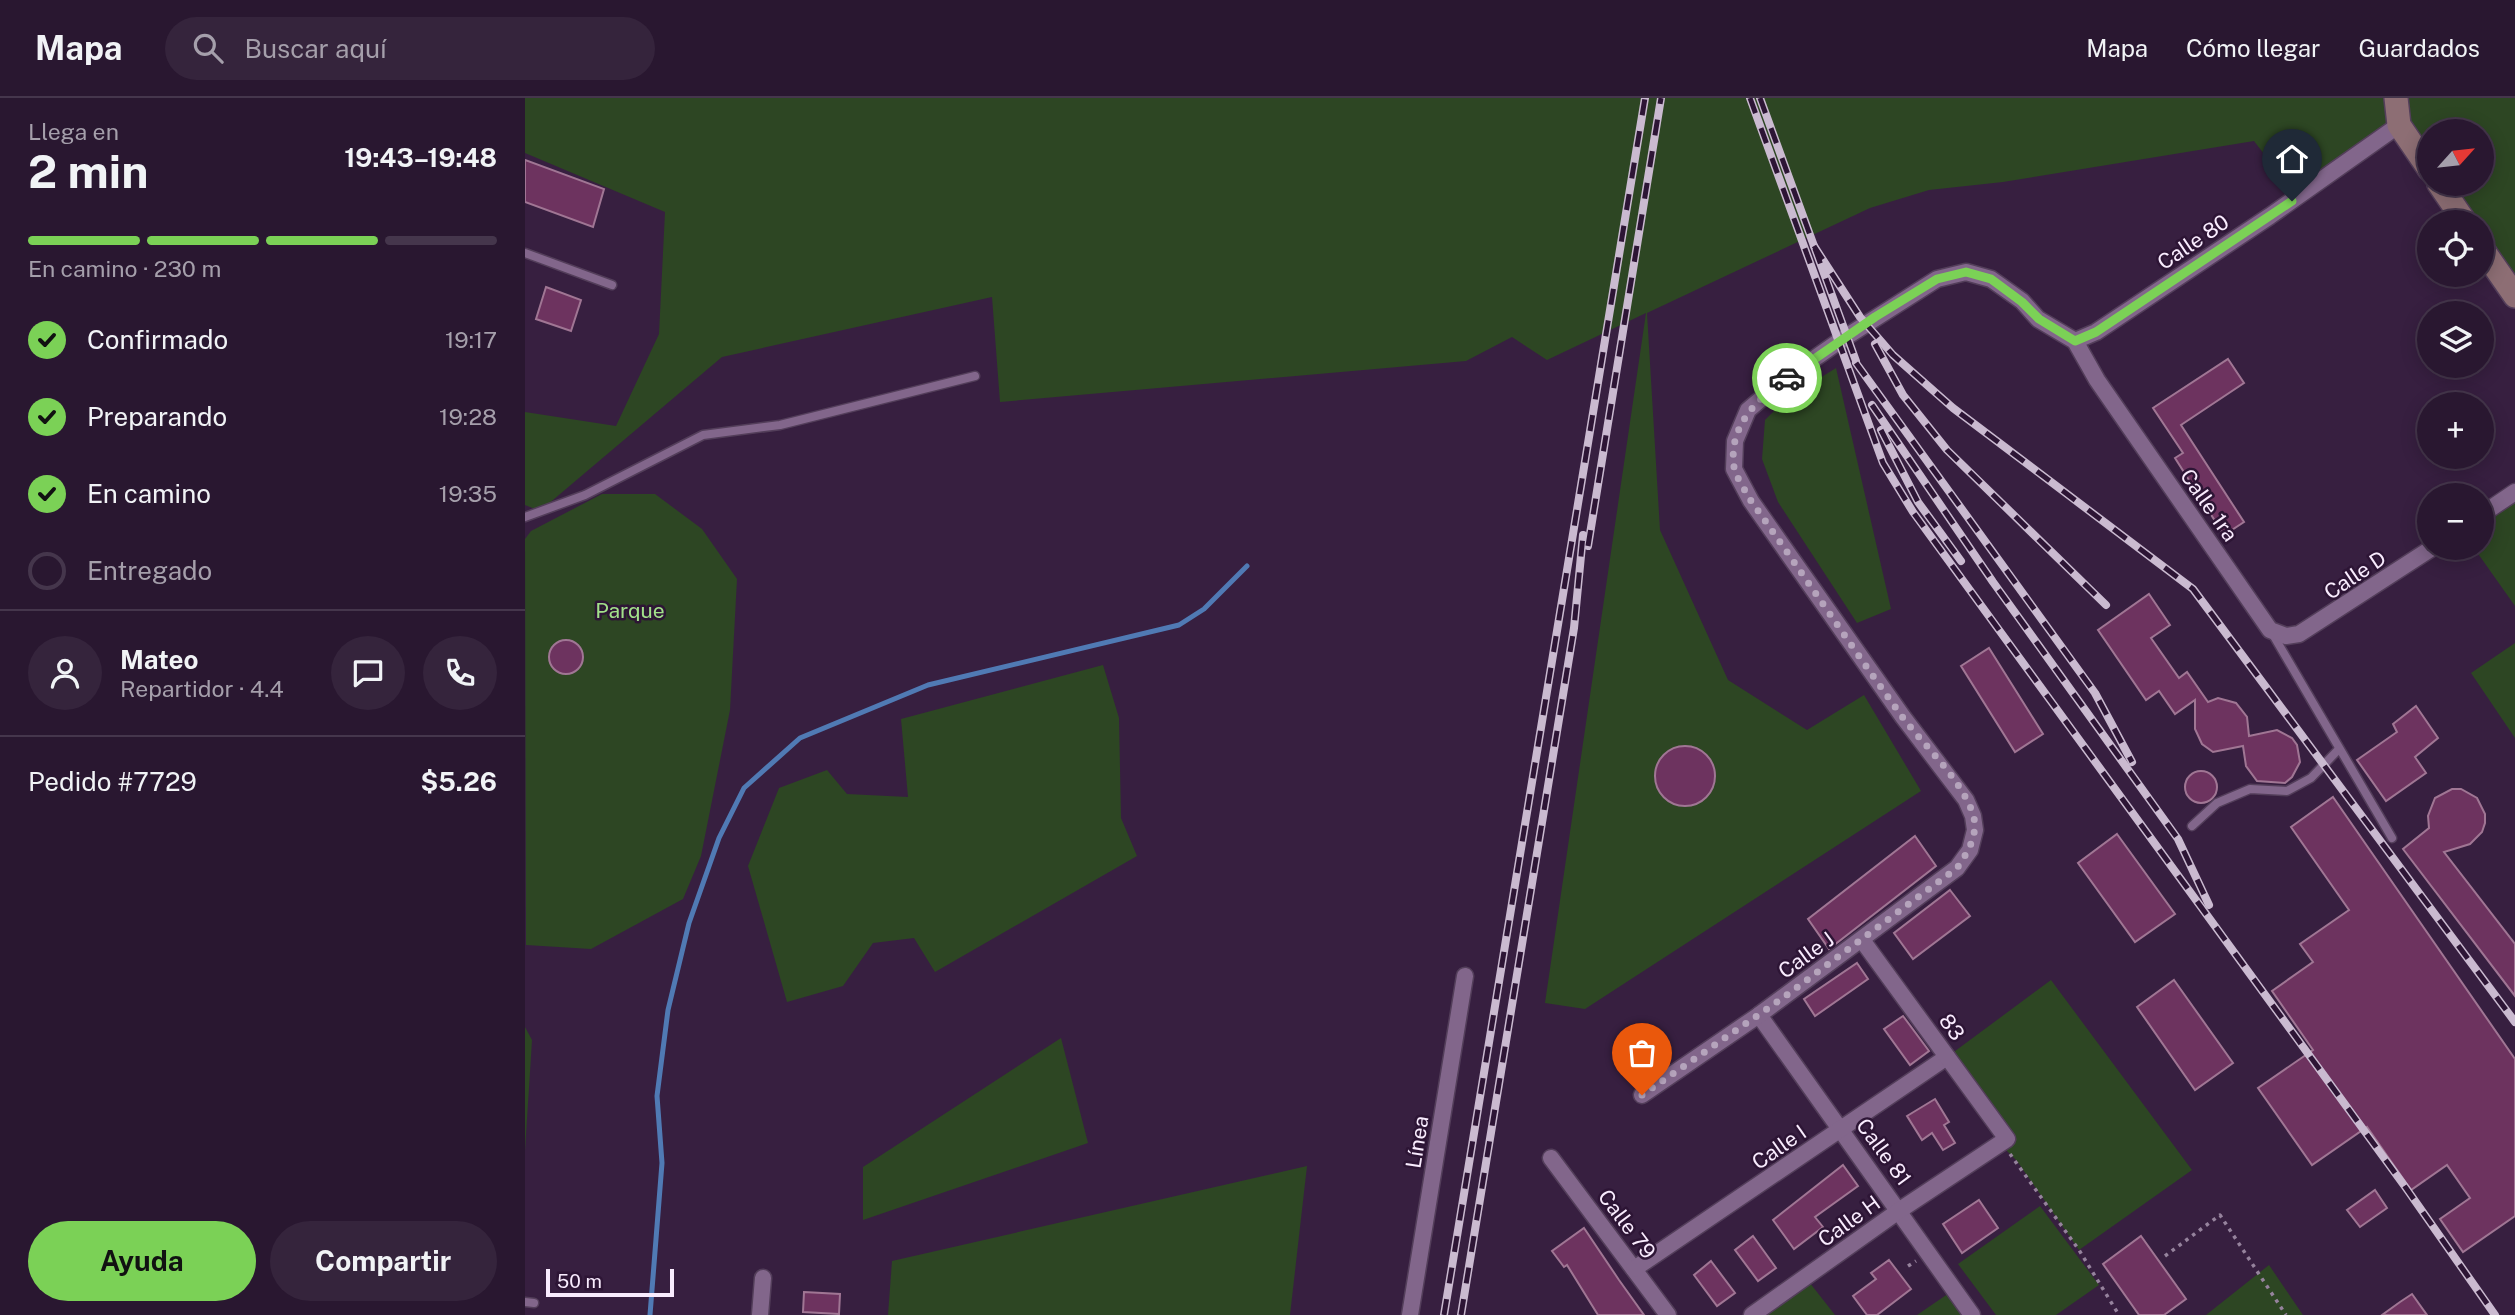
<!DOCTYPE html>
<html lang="es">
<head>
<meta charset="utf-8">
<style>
  body { margin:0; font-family:"Public Sans",sans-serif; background:#35243c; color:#f1f3f6; height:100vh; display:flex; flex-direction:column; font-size:26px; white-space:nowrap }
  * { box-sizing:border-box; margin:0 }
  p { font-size:23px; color:#a59fab }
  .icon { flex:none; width:38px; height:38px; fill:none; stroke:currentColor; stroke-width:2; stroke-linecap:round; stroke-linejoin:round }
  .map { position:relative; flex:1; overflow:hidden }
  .side { display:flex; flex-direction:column; background:#291730; width:525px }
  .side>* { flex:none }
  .needle { width:46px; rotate:63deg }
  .tools { position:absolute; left:1892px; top:21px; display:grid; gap:14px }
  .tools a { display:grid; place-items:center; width:77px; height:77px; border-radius:50%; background:#291730; box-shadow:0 4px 18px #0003,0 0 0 2px #45364c; font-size:35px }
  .scale { position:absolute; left:21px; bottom:18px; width:128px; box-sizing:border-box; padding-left:7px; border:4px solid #f9ecfe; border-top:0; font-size:19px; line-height:24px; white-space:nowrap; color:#f9ecfe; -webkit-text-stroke:5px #2d1535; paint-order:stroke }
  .pin { position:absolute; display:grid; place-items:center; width:60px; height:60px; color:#fff; margin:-72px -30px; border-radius:50% 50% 50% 0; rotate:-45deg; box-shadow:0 0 7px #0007 }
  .pin .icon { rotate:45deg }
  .courier { position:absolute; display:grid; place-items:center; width:70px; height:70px; margin:-35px; border:5px solid #7bd156; border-radius:50%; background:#fff; color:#222; box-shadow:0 2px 9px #0007 }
  .head em { font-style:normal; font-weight:700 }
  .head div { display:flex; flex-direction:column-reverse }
  .head { display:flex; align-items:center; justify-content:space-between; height:119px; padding:0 28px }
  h1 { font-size:46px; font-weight:700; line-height:52px }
  .bar { display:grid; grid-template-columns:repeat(4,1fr); gap:10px 7px; align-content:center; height:84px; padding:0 28px }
  .bar i { height:9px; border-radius:5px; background:#45364c }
  .bar .active { background:#7bd156 }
  .bar p { grid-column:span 4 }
  .line { display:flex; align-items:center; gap:18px; padding:0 28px; border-top:2px solid #45364c }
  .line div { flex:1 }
  .round { display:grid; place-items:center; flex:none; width:74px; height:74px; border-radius:37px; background:#35243c }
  ol { padding:0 28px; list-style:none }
  li { display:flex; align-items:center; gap:21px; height:77px }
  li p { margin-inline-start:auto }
  li .icon { padding:7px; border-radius:50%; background:#7bd156; color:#111; stroke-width:4 }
  li:last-child { color:#a59fab }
  li i { width:38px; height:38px; border:4px solid #45364c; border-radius:50% }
  .action { display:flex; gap:14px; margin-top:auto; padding:14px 28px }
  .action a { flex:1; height:80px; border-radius:42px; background:#7bd156; color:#111; font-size:28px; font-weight:700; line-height:80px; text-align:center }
  .action a+a { background:#35243c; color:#f1f3f6 }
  header { display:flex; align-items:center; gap:42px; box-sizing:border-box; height:98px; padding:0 35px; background:#291730; border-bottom:2px solid #45364c }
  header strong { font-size:33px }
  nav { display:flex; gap:38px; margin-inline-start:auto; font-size:24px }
  .search { width:490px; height:63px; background:#35243c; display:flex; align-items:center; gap:18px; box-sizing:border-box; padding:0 24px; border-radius:38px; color:#a59fab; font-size:26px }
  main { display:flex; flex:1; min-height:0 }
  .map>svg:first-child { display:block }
  .green { fill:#2d4623 }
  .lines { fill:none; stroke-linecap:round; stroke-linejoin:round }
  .stream { stroke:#507ab4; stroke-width:5 }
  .building { fill:#6d335f; stroke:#a07694; stroke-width:2 }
  .lane-casing { stroke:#533e5a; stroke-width:11 }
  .street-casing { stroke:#533e5a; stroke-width:19 }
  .secondary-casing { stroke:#533e5a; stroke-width:26 }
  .path { stroke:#96839d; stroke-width:3.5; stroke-dasharray:3.5 5; stroke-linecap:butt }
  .lane { stroke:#82668b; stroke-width:8 }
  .street { stroke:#82668b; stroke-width:16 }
  .secondary { stroke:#8d6e74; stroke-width:23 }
  .rail-casing { stroke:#cabad0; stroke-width:8 }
  .rail { stroke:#2d1535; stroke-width:5; stroke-dasharray:16; stroke-linecap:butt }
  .done { stroke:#b5a4bc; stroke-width:7; stroke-dasharray:0 12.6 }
  .route { stroke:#7bd156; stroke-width:9 }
  .labels { text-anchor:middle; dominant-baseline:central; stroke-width:5; stroke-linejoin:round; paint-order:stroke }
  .street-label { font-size:21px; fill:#f9ecfe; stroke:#2d1535 }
  .park-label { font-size:21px; fill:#a2e18a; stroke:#2d1535 }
</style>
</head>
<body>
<header>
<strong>Mapa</strong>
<div class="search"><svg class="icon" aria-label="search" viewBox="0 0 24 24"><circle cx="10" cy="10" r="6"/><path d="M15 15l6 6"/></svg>Buscar aquí</div>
<nav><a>Mapa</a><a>Cómo llegar</a><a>Guardados</a></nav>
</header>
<main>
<section class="side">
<div class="head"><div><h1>2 min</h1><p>Llega en</p></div><em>19:43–19:48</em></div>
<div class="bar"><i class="active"></i><i class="active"></i><i class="active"></i><i></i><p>En camino · 230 m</p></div>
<ol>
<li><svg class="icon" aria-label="check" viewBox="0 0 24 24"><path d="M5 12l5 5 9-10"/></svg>Confirmado<p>19:17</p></li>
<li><svg class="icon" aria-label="check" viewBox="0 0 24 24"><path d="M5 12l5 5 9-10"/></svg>Preparando<p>19:28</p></li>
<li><svg class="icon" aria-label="check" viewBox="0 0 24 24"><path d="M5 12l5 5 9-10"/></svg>En camino<p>19:35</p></li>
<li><i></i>Entregado</li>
</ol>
<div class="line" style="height:126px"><a class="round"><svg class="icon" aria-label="person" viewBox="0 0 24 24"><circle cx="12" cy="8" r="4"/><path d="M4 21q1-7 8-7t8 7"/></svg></a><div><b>Mateo</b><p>Repartidor · 4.4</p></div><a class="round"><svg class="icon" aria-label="chat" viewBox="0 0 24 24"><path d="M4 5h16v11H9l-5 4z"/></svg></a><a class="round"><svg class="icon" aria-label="phone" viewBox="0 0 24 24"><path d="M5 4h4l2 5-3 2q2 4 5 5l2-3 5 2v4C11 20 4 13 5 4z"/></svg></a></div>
<div class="line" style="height:91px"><div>Pedido #7729</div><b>$5.26</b></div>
<div class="action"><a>Ayuda</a><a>Compartir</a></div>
</section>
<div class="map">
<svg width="1990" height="1217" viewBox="0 0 1990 1217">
  <rect width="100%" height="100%" fill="#371f40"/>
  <!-- green -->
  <g class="green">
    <polygon points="0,0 1990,0 1990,178 1957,134 1956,124 1949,124 1919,86 1956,86 1956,33 1904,33 1904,66 1874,27 1768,94 1729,43 1478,84 1404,92 1345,110 1122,215 1135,432 1203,582 1282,632 1339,597 1396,693 1060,911 1020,905 1121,215 1022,262 987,239 941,263 475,304 467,199 197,259 15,413 0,407 0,314 91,328 134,236 140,114 0,55"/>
    <polygon points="1311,270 1366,511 1332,525 1253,404 1237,361 1240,322 1261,301"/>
    <polygon points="77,396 130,396 177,431 212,481 205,612 176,758 158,801 66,851 1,847 0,441 6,433"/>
    <polygon points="1990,403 1990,508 1949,450 1956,450 1957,427"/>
    <polygon points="1990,545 1990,640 1946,575"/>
    <polygon points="578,567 594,620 596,720 612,758 410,874 389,840 348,845 318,888 262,904 223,768 254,690 302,672 322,696 383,699 376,621"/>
    <polygon points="1526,882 1667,1072 1554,1152 1492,1063 1474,1045 1482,1041 1422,959"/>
    <polygon points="0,929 7,942 0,1053"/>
    <polygon points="536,940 563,1045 338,1122 338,1069"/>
    <polygon points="782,1068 765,1217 363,1217 367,1163"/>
    <polygon points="1515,1108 1574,1187 1531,1217 1471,1217 1433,1166"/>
    <polygon points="1744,1167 1778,1217 1681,1217"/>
    <polygon points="1281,1180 1310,1217 1227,1217"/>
    <polygon points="1430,1191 1447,1217 1392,1217"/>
  </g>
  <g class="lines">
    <!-- stream -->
    <polyline class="stream" points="125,1217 137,1065 132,998 143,912 164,825 194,740 219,690 275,640 403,587 654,527 679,511 722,468"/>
  </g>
  <!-- building -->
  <g class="building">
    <polygon points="0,62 79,91 68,129 0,104"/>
    <polygon points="21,189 56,202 46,233 11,221"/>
    <polygon points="1703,261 1719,285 1656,327 1719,424 1699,437 1650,360 1658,355 1628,310"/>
    <polygon points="1624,496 1645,527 1626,540 1654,580 1662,574 1683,604 1693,600 1711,605 1722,619 1724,638 1752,632 1767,640 1772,647 1775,664 1767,679 1760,685 1732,683 1721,668 1718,648 1688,654 1677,646 1670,631 1670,602 1650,616 1634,593 1621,602 1573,532"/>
    <circle cx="41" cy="559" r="17"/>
    <polygon points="1464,550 1518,636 1490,654 1436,568"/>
    <polygon points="1891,608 1913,640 1890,659 1901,675 1861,703 1832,662 1872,634 1868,626"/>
    <circle cx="1160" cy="678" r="30"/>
    <circle cx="1676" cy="689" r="16"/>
    <polygon points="1927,691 1936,691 1952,700 1960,716 1960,725 1957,734 1945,746 1919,754 1990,846 1990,898 1878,751 1904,730 1903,718 1910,700"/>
    <polygon points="1808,699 1990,961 1990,1118 1938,1154 1915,1121 1945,1100 1922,1067 1886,1092 1842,1029 1787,1067 1733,990 1788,952 1747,893 1788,864 1775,846 1824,812 1766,729"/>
    <polygon points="1592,736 1650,816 1610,844 1553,765"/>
    <polygon points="1390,738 1411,768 1304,851 1283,821"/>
    <polygon points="1425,792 1445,818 1388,861 1369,835"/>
    <polygon points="1332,865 1343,881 1290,918 1279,901"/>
    <polygon points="1649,882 1708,965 1670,992 1612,909"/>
    <polygon points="1378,918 1404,953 1385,967 1359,931"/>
    <polygon points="1410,1001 1424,1024 1419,1027 1430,1045 1418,1052 1407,1035 1397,1042 1382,1018"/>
    <polygon points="1318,1067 1333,1088 1290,1119 1298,1129 1269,1151 1248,1122"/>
    <polygon points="1850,1092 1862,1110 1835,1129 1822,1112"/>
    <polygon points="1454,1102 1473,1130 1437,1155 1418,1126"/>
    <polygon points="1059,1130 1094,1182 1119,1217 1073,1217 1042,1167 1039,1169 1027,1153"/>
    <polygon points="1228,1138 1251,1170 1233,1183 1210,1152"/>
    <polygon points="1616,1138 1661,1201 1639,1217 1614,1217 1578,1166"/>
    <polygon points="1364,1162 1386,1191 1352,1217 1342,1217 1328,1198 1351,1181 1346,1175"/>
    <polygon points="1186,1163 1210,1195 1192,1208 1169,1177"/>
    <polygon points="279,1194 315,1196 314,1216 278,1214"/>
    <polygon points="1887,1196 1902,1217 1857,1217 1875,1204"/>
  </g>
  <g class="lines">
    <!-- lane casing -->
    <g class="lane-casing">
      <g id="lane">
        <polyline points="0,155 87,187"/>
        <polyline points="0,419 60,397 178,337 255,327 450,278"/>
        <polyline points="1747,535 1867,740"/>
        <polyline points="1667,728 1692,705 1725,691 1762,693 1786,680 1813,652"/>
        <polyline points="0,1204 9,1205"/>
      </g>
    </g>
    <!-- street casing -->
    <g class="street-casing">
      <g id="street">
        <polyline points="1550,243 1571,234 1745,118 1874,27"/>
        <polyline points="1956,417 1990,394"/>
        <polyline points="1234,917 1447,1217"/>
        <polyline points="1117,997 1234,917 1432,770 1445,752 1450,732 1448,718 1441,702 1378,619 1226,403 1209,371 1210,343 1223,312 1256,284 1313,244 1412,181 1441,174 1466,181 1497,203 1513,221 1550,243 1572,282 1745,532 1761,538 1774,536 1907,450"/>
        <polyline points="1026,1060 1143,1217"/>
        <polyline points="1109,1171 1422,959"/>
        <polyline points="235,1217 238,1180"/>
        <polyline points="885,1217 940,878"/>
        <polyline points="1227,1217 1375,1112 1482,1041 1337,842"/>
      </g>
    </g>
    <!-- secondary casing -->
    <g class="secondary-casing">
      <g id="secondary">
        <polyline points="1871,0 1874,27 1904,71"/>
        <polyline points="1914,86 1940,124"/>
        <polyline points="1956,149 1990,198"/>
      </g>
    </g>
    <!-- path -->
    <g class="path">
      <polyline points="1485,1056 1554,1152 1594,1217"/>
      <polyline points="1640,1158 1695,1117 1761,1217"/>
      <polyline points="1383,1168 1391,1163"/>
    </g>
    <!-- lane -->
    <use href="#lane" class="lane"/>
    <!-- street -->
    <use href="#street" class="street"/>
    <!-- secondary -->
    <use href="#secondary" class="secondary"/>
    <!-- rail casing -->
    <g class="rail-casing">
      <g id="rail">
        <polyline points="1225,0 1358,365 1388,414 1881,1090 1970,1217"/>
        <polyline points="1235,0 1331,263"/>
        <polyline points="1289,148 1335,219 1368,257 1428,310 1668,491 1990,924"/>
        <polyline points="1350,246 1378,297 1422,352 1581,507"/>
        <polyline points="1331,265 1570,595 1607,664"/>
        <polyline points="1347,307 1468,484 1653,741 1684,807"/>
        <polyline points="1356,332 1393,404 1436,463"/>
        <polyline points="1063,448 1136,0"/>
        <polyline points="919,1217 1120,0"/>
        <polyline points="936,1217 1049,530 1058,437"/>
      </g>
    </g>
    <!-- rail -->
    <use href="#rail" class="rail"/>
  </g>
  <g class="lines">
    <!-- done -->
    <path class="done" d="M1117,997L1255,902L1432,770C1443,754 1454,736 1448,716C1435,679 1399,648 1376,617C1325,547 1277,474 1226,403C1221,393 1211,380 1209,369C1203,328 1232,301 1262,280"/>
    <!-- route -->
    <polyline class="route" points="1262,280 1350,219 1412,181 1441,174 1466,181 1497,204 1514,221 1550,243 1571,234 1767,103"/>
  </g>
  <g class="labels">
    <!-- street labels -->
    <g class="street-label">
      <text transform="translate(1668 144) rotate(-34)">Calle 80</text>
      <text transform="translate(1684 407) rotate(55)">Calle 1ra</text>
      <text transform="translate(1830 477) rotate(-34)">Calle D</text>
      <text transform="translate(1281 857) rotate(-36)">Calle J</text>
      <text transform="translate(1427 929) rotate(54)">83</text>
      <text transform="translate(892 1044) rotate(-81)">Línea</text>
      <text transform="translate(1254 1049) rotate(-35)">Calle I</text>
      <text transform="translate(1359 1054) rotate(54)">Calle 81</text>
      <text transform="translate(1324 1123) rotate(-36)">Calle H</text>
      <text transform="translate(1102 1126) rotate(53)">Calle 79</text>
    </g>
    <!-- park labels -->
    <g class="park-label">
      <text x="105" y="512">Parque</text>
    </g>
  </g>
</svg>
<div class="tools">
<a><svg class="needle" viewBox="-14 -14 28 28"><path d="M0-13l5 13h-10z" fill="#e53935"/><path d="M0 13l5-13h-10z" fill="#a59fab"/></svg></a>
<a><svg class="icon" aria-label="locate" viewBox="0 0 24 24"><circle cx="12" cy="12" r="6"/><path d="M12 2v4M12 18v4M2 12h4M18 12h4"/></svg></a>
<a><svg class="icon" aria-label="layers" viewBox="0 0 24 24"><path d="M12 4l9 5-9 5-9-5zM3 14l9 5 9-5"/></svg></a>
<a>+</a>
<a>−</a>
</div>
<div class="scale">50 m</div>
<div class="pin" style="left:1117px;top:997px;background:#ea580c"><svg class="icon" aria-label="bag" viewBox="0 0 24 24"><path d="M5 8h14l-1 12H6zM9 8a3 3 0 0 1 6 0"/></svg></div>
<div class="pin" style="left:1767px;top:103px;background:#1f2937"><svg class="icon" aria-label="home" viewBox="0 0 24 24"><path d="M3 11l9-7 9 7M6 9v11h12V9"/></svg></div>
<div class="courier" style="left:1262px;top:280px"><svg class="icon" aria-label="car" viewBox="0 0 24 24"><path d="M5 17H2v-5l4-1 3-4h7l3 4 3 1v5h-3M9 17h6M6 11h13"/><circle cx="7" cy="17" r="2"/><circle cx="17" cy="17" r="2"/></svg></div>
</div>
</main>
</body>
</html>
